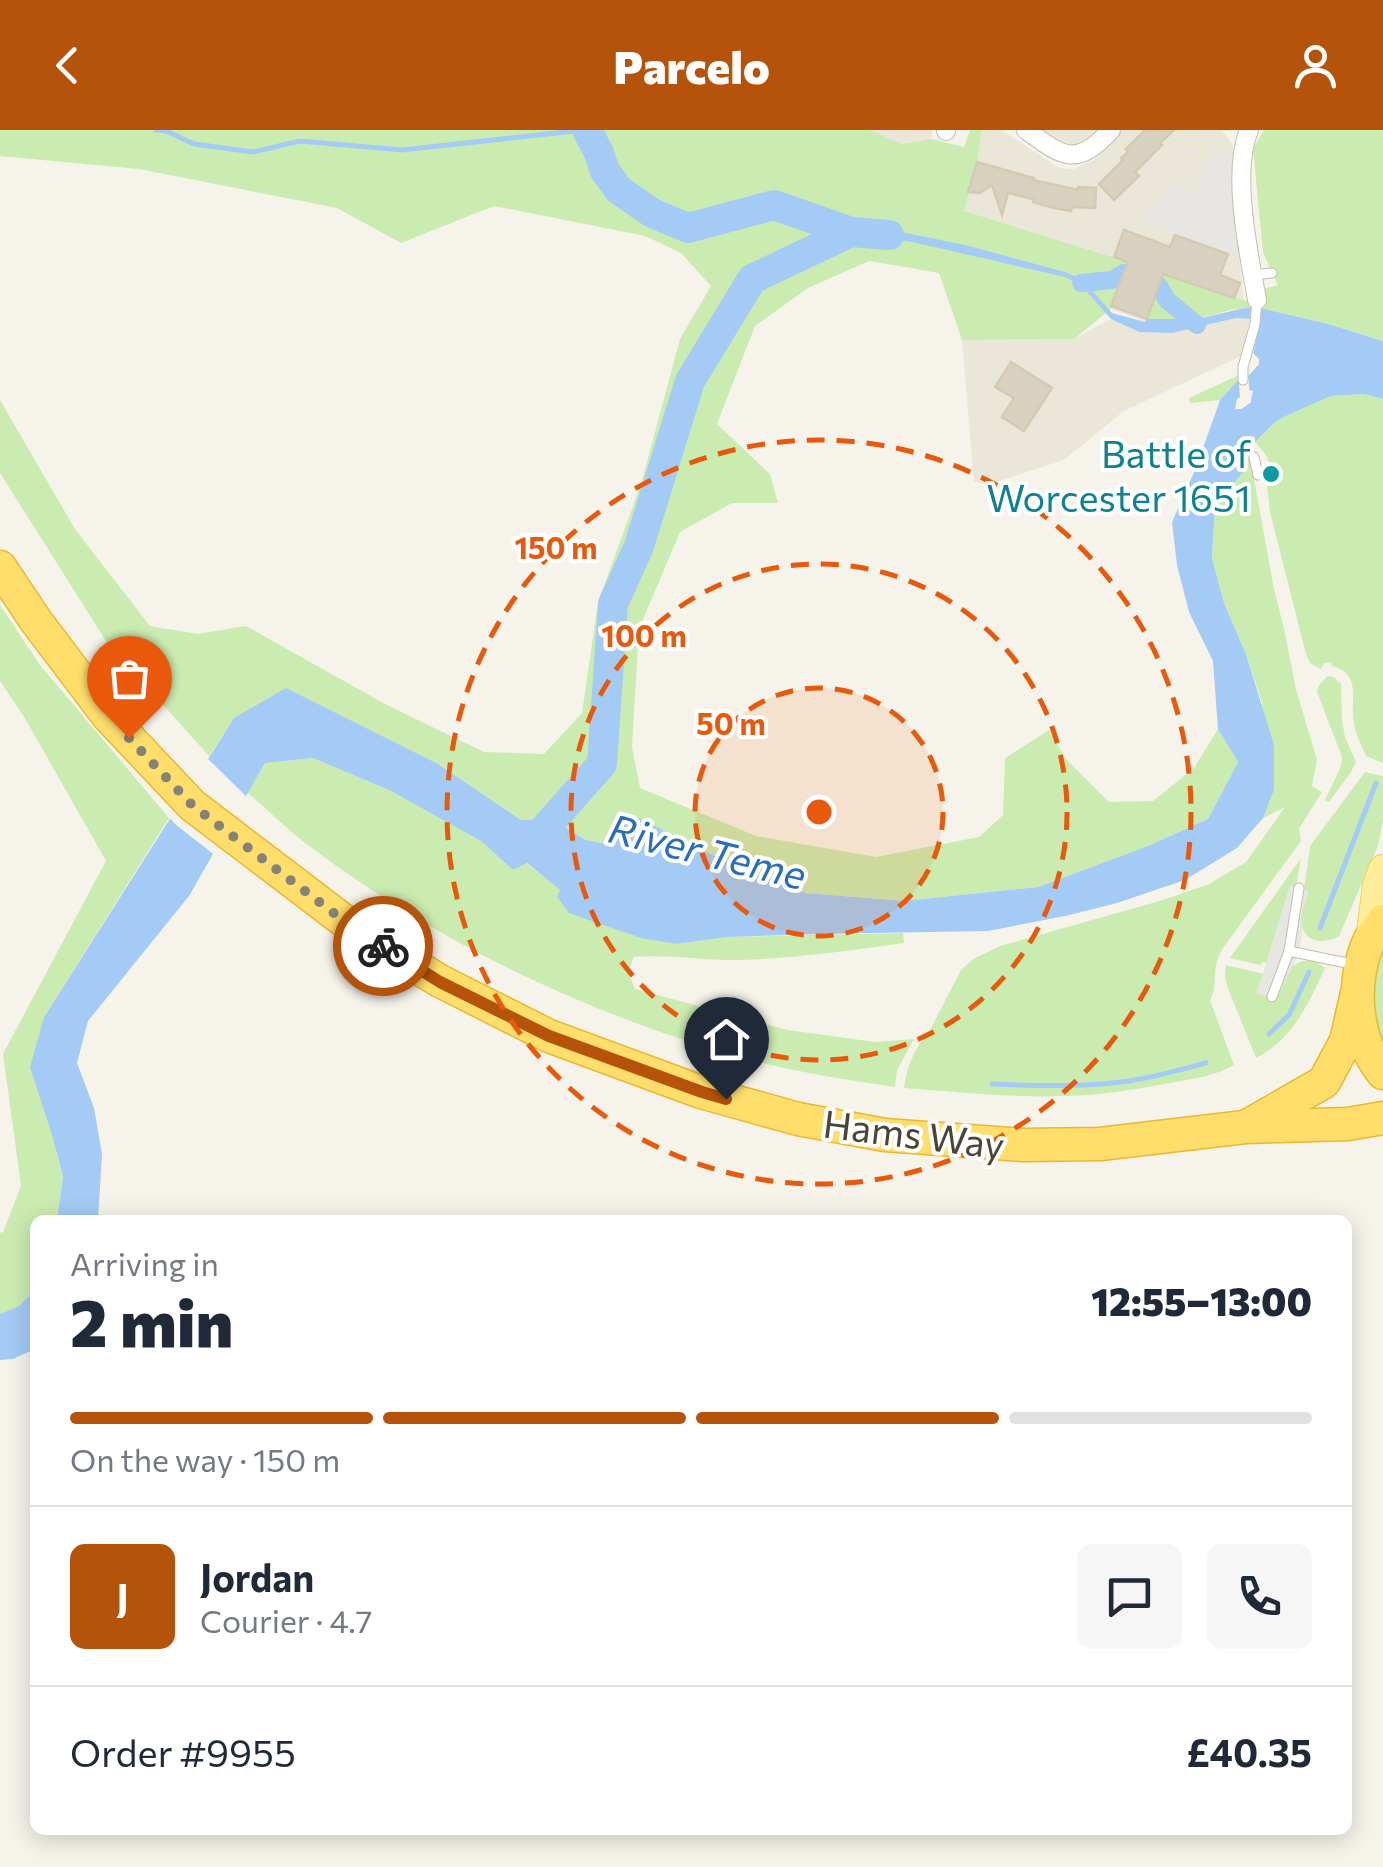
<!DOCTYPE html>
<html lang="en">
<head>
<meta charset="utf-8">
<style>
  body { margin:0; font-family:Commissioner,sans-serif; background:#f6f6f7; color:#1f2937; height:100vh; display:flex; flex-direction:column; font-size:38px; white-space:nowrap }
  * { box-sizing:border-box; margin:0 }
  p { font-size:32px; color:#747a83 }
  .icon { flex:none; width:55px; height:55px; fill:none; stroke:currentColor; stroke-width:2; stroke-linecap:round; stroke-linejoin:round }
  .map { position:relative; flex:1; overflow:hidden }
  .sheet { position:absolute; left:30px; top:1085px; width:1322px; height:620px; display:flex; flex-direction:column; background:#fff; border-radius:15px; box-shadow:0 5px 25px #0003 }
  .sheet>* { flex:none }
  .pin { position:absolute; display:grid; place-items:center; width:85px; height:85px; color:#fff; margin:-102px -42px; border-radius:50% 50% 50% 0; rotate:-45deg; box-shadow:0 0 10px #0007 }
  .pin .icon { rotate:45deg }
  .courier { position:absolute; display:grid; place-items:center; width:100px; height:100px; margin:-50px; border:8px solid #b45309; border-radius:50%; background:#fff; color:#222; box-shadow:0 2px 12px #0007 }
  .overview em { font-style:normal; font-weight:800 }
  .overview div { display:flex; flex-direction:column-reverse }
  .overview { display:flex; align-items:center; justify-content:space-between; height:170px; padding:0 40px }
  h1 { font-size:65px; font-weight:800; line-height:75px }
  .bar { display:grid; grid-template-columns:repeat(4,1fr); gap:15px 10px; align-content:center; height:120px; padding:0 40px }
  .bar i { height:12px; border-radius:8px; background:#e0e1e3 }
  .bar .selected { background:#b45309 }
  .bar p { grid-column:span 4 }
  .line { display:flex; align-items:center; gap:25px; padding:0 40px; border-top:2px solid #e0e1e3 }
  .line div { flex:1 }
  .round { display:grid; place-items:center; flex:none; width:105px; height:105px; border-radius:15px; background:#f6f6f7 }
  header { display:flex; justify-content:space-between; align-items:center; height:130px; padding:0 40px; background:#b45309; color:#fff; font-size:45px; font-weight:800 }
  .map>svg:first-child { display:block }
  .residential { fill:#eae6d8 }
  .green { fill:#cbecb1 }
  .parking { fill:#e7e6e2 }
  .water { fill:#a4cbf5 }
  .pier { fill:#f6f4ea }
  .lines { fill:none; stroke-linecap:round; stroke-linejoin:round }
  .stream { stroke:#a4cbf5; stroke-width:5 }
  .canal { stroke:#a4cbf5; stroke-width:18 }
  .river { stroke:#a4cbf5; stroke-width:30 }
  .building { fill:#d8d1bf; stroke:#d4cab1; stroke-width:2.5 }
  .lane-casing { stroke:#c2bdac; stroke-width:11 }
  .street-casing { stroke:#c2bdac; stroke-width:20 }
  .primary-casing { stroke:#ebd163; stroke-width:30 }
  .highway-casing { stroke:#e7b933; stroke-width:35 }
  .lane { stroke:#fff; stroke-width:9 }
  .street { stroke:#fff; stroke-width:18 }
  .primary { stroke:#ffed9a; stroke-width:28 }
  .highway { stroke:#ffde6c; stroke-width:32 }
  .done { stroke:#878276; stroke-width:10; stroke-dasharray:0 18 }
  .route { stroke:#b45309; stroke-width:12 }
  .ring { fill:none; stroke:#e8590c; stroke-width:5; stroke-dasharray:18 12 }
  .culture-dot { fill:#0f9aa8; stroke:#fff; stroke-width:4 }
  .labels { text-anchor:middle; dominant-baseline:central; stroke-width:8; stroke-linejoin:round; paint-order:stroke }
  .culture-label { font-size:38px; fill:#0d838f; stroke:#fff; text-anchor:end }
  .street-label { font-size:38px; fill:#4b4537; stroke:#fff }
  .water-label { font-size:40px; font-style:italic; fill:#296ebe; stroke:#fff }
  .centre { fill:#e8590c; stroke:#fff; stroke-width:5 }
  .ring-label { font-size:30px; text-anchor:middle; font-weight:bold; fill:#e8590c; stroke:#fff; stroke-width:8; stroke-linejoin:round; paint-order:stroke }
</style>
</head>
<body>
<header><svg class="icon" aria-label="back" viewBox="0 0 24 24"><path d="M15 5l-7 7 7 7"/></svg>Parcelo<svg class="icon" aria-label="person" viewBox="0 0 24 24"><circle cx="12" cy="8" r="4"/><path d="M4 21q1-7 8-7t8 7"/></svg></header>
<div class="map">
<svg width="1383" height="1737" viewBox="0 0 1383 1737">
  <rect width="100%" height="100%" fill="#f6f4ea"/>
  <!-- residential -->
  <g class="residential">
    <polygon points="871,0 933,0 931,9 901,14"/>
    <polygon points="982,0 1002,0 1059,38 1074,39 1095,29 1122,0 1222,0 1233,16 1234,76 1244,172 1164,144 1146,192 1111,179 1127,132 963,81 977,32"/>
    <polygon points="1039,0 1098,0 1086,13 1070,17 1061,16"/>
    <polygon points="1236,188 1250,189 1241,226 1124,281 1064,330 990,354 974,352 962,210 1074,209 1111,189 1139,202 1172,203"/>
  </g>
  <!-- green -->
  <g class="green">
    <polygon points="0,0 582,0 611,9 595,0 871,0 901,14 931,9 964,17 970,0 982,0 977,32 964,81 1128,132 1111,179 1074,209 962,210 939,143 869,131 808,158 755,196 717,294 770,344 778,373 732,373 680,402 639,499 632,617 640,658 756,706 876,727 979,707 1003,685 1005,628 1049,600 1066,629 1109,672 1153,671 1194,638 1218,599 1238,632 1208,689 1148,716 1038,757 904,771 806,763 734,736 586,710 551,689 521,690 438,634 234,588 209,626 106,511 0,343 0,270 75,399 150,496 198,504 246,496 385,574 484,622 544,624 582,583 598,472 641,354 680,209 711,156 681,123 645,106 494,76 401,113 337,78 139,39 0,26"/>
    <polygon points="1264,0 1383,0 1383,211 1328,194 1261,178 1263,159 1278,155 1263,123 1253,19"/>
    <polygon points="1163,144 1213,162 1251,172 1251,178 1234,179 1198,189 1147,189"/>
    <polygon points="1237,246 1239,249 1220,270 1190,273 1189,268"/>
    <path d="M1364,264L1383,269V633L1366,626C1361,615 1356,605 1354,594C1349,570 1363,544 1332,536L1331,532L1324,533L1321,539L1310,533L1306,524L1270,382L1266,347L1274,344L1266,325L1255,312L1277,290L1331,266Z"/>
    <path d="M1250,327L1274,459L1285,503L1296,559L1317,630L1312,656L1322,662L1299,699L1301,711L1223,818C1209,841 1220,853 1210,870L1234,935C1218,945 1193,949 1175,952C1139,959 1103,965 1067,966C1012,968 958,962 904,958C906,937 916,916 930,900L961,840L973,829L1000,816L1163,770L1209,754L1246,732L1285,677L1263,688L1274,660L1262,573L1247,526L1224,473L1212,428L1215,376L1244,341L1246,328Z"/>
    <polygon points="0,475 40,535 169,688 44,887 52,1005 63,1048 57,1090 35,1090 35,1160 19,1176 0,1184 0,1103 3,1102 21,1056 3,924 106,731 26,590 0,551"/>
    <polygon points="1327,546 1334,547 1341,554 1342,591 1345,607 1356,632 1351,642 1329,672 1325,670 1341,636 1342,627 1317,562 1318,557"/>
    <path d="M313,628L391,661L438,686L481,711L513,740L526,733L561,760L677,814L727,807L903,803L904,813C847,821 792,829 734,830C701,830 668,824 634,827L628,842L635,859L788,900L875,912L914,909L897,940L895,957C855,951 815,945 775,936C606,894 444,818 305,713C285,697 267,679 248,663L265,633Z"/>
    <path d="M1365,642L1383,646V690L1378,716L1339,806C1322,816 1301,812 1301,788C1301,779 1306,770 1308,762L1304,759L1310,716Z"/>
    <polygon points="1301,728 1296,757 1290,756 1267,833 1263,832 1260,835 1230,828"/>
    <path d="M1383,818V912C1369,880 1372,850 1383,818Z"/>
    <path d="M1302,831H1315L1325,838C1309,873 1293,909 1256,928L1227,856L1225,846L1226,835L1263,844L1257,863L1276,868L1290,837Z"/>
  </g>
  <!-- parking -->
  <g class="parking">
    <polygon points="1213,18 1234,29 1234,76 1224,73 1236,88 1239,122 1228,124 1141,90 1174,55 1196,62"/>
    <polygon points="1290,755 1308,761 1301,787 1303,797 1299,823 1277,868 1257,863"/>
  </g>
  <!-- water -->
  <g class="water">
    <polygon points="851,99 902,102 969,116 1065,142 1075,146 1088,156 1112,183 1145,192 1147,189 1198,189 1244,178 1251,178 1250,189 1236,188 1172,203 1139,202 1111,189 1080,154 1065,147 908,111 851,107"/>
    <polygon points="1261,178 1328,194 1383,211 1383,269 1364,264 1331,266 1277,290 1255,312 1248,246 1259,234 1253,223 1260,194"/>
    <polygon points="1239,249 1240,267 1236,279 1242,279 1246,328 1244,341 1215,376 1212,428 1224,473 1246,524 1274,615 1274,660 1263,688 1237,718 1185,750 1117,773 1065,786 988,801 815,804 727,807 677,814 641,808 569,783 557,767 560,760 527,733 513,740 481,711 391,661 313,628 265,633 189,766 88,891 77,933 94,978 102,1024 98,1090 57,1090 63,1047 52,1005 30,937 44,887 234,588 286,558 438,634 521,690 551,689 586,710 607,714 633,685 734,736 806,763 904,771 1038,757 1148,716 1208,689 1238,632 1218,599 1213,531 1189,482 1177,435 1172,392 1196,338 1220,270"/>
    <polygon points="35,1160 35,1219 13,1229 0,1230 0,1184 19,1176"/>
  </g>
  <!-- pier -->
  <g class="pier">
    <polygon points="1261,173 1260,194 1253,223 1259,229 1259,234 1248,246 1249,260 1253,261 1251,270 1252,284 1257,286 1253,296 1255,312 1258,316 1254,317 1250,314 1251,327 1246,328 1245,305 1240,305 1243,294 1242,279 1235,279 1237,269 1240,267 1239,249 1236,245 1254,232 1248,226"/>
    <polygon points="204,625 250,670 217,727 175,694 166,683"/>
  </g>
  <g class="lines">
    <!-- stream -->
    <g class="stream">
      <polyline points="156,0 166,1 194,14 253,22 300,11 402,20 584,0"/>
      <polyline points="1320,798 1376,653"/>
      <polyline points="1269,904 1289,885 1309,842"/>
      <path d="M992,954C1032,956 1072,957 1112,953C1144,950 1175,941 1206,933"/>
    </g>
    <!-- canal -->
    <g class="canal">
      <polyline points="1081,153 1112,150 1124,143"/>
      <polyline points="1159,156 1167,170 1197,195"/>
    </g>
    <!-- river -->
    <g class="river">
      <polyline points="587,0 599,23 605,41 619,60 652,83 688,98 774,75 851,102"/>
      <polyline points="1220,327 1233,303 1288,265"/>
      <polyline points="530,715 602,634 613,474 639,416 690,251 752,149 851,102 889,105"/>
    </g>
  </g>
  <!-- building -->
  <g class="building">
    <polygon points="1145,0 1174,0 1160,13 1162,15 1135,42 1139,46 1114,70 1099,54 1123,30 1121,28 1128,22 1126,19"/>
    <polygon points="977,32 1034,48 1033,50 1078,60 1078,57 1096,58 1095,78 1072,77 1071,81 1054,78 1033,72 1033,69 1008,63 1002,85 992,55 980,63 968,62"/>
    <polygon points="1124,100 1170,117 1175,105 1228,124 1220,145 1240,153 1234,168 1163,144 1147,189 1111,176 1128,132 1114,127"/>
    <polygon points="1011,232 1052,258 1024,301 1002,287 1014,268 995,257"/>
  </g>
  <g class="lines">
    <!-- lane casing -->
    <g class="lane-casing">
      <g id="lane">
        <polyline points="1252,145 1272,143"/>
        <polyline points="1243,250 1243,237 1255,194 1257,170"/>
        <polyline points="1254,327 1258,345"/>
        <polyline points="1299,758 1289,821 1356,835"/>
        <polyline points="1272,867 1289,821"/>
      </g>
    </g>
    <!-- street casing -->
    <g class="street-casing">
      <g id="street">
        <path d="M1026,0C1063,27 1076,38 1111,0"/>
        <path d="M1249,0C1231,43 1249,124 1257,170"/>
        <polyline points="946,1 946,0"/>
      </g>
    </g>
    <!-- primary casing -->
    <g class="primary-casing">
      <polyline id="primary" points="1370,810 1377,755 1383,739"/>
    </g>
    <!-- highway casing -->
    <g class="highway-casing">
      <g id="highway">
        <polyline points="0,437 36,491 108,586 192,675 356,800 440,851 549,906 701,962 798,989 885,1005 1023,1015 1100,1014 1245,997 1348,994 1383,988"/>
        <path d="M1383,791C1379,798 1373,804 1369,811C1351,852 1354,908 1383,943"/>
        <polyline points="1249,995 1324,952 1346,911 1357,863"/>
      </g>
    </g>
    <!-- lane -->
    <use href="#lane" class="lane"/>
    <!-- street -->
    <use href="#street" class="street"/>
    <!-- primary -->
    <use href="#primary" class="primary"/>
    <!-- highway -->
    <use href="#highway" class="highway"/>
  </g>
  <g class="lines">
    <!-- done -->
    <polyline class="done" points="129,608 192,675 356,800 383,816"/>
    <!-- route -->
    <polyline class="route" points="383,816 440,852 549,906 702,962 726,969"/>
  </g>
  <!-- distance rings -->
  <circle cx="819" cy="682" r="124" fill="#e8590c" fill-opacity=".12"/>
  <g class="ring">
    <circle cx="819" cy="682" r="124"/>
    <circle cx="819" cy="682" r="248"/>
    <circle cx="819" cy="682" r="372"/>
  </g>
  <!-- markers -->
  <circle class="culture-dot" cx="1271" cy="344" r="10"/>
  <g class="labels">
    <!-- culture labels -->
    <g class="culture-label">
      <text x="1251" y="322">Battle of<tspan x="1251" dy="44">Worcester 1651</tspan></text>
    </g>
    <!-- street labels -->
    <g class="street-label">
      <text transform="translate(914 1003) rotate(7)">Hams Way</text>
    </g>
    <!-- water labels -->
    <g class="water-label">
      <text transform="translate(708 720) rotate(14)">River Teme</text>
    </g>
  </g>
  <circle cx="819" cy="682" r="15" class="centre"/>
  <g class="ring-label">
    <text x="556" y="429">150 m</text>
    <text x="644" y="517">100 m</text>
    <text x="731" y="605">50 m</text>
  </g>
</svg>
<div class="pin" style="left:129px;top:608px;background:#ea580c"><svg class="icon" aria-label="bag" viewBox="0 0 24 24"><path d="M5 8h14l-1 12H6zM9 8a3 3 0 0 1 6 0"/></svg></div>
<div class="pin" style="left:726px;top:969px;background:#1f2937"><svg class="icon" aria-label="home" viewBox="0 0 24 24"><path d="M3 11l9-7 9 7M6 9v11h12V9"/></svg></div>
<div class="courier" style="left:383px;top:816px"><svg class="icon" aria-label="bike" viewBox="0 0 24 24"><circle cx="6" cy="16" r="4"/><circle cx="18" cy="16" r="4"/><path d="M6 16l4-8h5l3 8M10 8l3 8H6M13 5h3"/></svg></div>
<section class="sheet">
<div class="overview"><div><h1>2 min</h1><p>Arriving in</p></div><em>12:55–13:00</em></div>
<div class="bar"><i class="selected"></i><i class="selected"></i><i class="selected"></i><i></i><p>On the way · 150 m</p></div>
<div class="line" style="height:180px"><b class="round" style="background:#b45309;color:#fff">J</b><div><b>Jordan</b><p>Courier · 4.7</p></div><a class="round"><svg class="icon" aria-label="chat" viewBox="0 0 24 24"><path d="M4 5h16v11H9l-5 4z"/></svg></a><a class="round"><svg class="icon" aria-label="phone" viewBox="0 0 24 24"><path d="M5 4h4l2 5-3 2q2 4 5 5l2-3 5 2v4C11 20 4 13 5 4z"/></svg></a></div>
<div class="line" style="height:130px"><div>Order #9955</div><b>£40.35</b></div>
</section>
</div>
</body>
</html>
